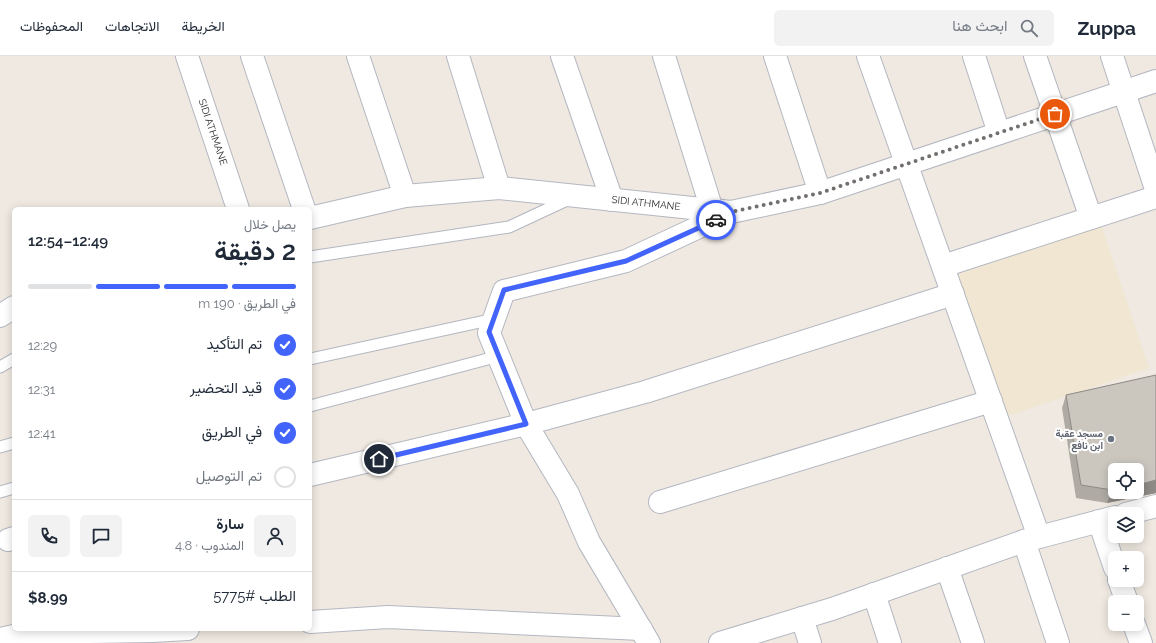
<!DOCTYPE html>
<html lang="ar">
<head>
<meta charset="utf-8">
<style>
  body { margin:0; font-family:Raleway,Vazirmatn,sans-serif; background:#f2f2f3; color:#1f2937; direction:rtl; height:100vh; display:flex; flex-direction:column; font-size:15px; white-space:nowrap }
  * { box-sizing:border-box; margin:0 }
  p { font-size:13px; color:#747a83 }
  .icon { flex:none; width:22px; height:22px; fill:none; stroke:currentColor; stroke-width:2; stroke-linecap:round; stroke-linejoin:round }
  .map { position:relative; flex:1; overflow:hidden; direction:ltr }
  .drawer { position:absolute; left:12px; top:151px; width:300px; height:424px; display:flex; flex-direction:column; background:#fff; border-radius:6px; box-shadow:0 2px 10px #0003; direction:rtl }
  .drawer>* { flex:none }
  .fabs { position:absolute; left:1108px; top:407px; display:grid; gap:8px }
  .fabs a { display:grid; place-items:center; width:36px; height:36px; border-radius:6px; background:#fff; box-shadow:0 2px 10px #0003; font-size:20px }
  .pin { position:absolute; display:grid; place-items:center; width:34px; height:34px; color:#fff; margin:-17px; border:2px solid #fff; border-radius:50%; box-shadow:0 1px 4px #0007 }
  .courier { position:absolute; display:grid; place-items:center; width:40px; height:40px; margin:-20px; border:3px solid #4264fb; border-radius:50%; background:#fff; color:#222; box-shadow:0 1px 5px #0007 }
  .head em { font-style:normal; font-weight:600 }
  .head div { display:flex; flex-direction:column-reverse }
  .head { display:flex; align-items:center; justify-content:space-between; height:68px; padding:0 16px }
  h1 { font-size:26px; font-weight:600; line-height:30px }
  .bar { display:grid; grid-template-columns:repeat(4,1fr); gap:6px 4px; align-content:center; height:48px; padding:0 16px }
  .bar i { height:5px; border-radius:3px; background:#e0e1e3 }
  .bar .active { background:#4264fb }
  .bar p { grid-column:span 4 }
  .line { display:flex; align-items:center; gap:10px; padding:0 16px; border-top:1px solid #e0e1e3 }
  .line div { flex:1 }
  .round { display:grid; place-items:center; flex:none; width:42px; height:42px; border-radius:6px; background:#f2f2f3 }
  ol { padding:0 16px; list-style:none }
  li { display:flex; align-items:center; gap:12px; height:44px }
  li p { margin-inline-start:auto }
  li .icon { padding:4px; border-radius:50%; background:#4264fb; color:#fff; stroke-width:4 }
  li:last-child { color:#747a83 }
  li i { width:22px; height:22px; border:2px solid #e0e1e3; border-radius:50% }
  header { display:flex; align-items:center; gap:24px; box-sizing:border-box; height:56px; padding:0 20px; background:#fff; border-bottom:1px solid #e0e1e3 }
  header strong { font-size:19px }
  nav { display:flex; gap:22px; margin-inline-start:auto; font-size:14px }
  .search { width:280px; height:36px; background:#f2f2f3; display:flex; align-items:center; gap:10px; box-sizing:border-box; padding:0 14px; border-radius:6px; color:#747a83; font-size:15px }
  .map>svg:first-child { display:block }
  .education { fill:#f0e6d1 }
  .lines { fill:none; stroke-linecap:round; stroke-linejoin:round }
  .service-casing { stroke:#b4b7c1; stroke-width:13 }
  .minor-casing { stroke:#b4b7c1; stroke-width:24 }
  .tertiary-casing { stroke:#b4b7c1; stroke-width:24 }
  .service { stroke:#fff; stroke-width:11 }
  .minor { stroke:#fff; stroke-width:22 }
  .tertiary { stroke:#fff; stroke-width:22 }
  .wall { fill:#afaba4 }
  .shaded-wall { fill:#8e8b86 }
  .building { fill:#cbc7bf; stroke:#8e8b86 }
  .done { stroke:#726f6d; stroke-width:4; stroke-dasharray:0 7.2 }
  .route { stroke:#4264fb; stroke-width:5 }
  .worship-dot { fill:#6b7280; stroke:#fff; stroke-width:1.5 }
  .labels { text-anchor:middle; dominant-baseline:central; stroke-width:4; stroke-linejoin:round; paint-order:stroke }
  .street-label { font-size:10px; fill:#2e2e2e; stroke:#fff }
  .worship-label { font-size:10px; font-weight:bold; fill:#5b616d; stroke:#fff; text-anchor:end }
</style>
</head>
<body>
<header>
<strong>Zuppa</strong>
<div class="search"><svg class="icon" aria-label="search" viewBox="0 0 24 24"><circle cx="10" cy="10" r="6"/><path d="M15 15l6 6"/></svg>ابحث هنا</div>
<nav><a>الخريطة</a><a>الاتجاهات</a><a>المحفوظات</a></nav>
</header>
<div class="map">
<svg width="1156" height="587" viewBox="0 0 1156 587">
  <rect width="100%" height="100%" fill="#efe9e1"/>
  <!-- education -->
  <polygon class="education" points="1101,169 1149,312 1005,361 957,217"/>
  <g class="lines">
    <!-- service casing -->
    <g class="service-casing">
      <g id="service">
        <polyline points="310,201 509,171 569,143"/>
        <polyline points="310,303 494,263"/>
        <polyline points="0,311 14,303"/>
        <polyline points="310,350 499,300"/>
        <polyline points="0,391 14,387"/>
        <polyline points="0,436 14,432"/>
      </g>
    </g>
    <!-- minor casing -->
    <g class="minor-casing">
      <g id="minor">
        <polyline points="187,0 238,153"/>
        <polyline points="252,0 304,153"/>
        <polyline points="358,0 405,140"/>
        <polyline points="458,0 499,132"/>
        <polyline points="562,0 612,144"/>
        <polyline points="664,0 712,154"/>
        <polyline points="775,0 820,137"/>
        <polyline points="868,0 1039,481"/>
        <polyline points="974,0 999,77"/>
        <polyline points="1035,0 1091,162"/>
        <polyline points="1112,0 1156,133"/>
        <polyline points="731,156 626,205 504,235 489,277 526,368 645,336 953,238"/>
        <polyline points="310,162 405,140 499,132 731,156 820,137 1156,25"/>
        <polyline points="943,210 1156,141"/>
        <polyline points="0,260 14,251"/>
        <polyline points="310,419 526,368 568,438 589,486 649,587"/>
        <polyline points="660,446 991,345"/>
        <polyline points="1099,465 1115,512"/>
        <polyline points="8,484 14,482"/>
        <polyline points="1024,485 1058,587"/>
        <polyline points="947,512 973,587"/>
        <polyline points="1119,524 1127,546"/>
        <polyline points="874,538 890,587"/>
        <polyline points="802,562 810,587"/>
        <polyline points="310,566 388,561 641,573"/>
        <polyline points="1134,568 1141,587"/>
        <polyline points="0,583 27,577 152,575 188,573"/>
      </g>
    </g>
    <!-- tertiary casing -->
    <g class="tertiary-casing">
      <g id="tertiary">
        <polyline points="1126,458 1156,450"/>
        <polyline points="720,587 832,553 1024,485 1115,461"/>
      </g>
    </g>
    <!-- service -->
    <use href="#service" class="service"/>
    <!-- minor -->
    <use href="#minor" class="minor"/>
    <!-- tertiary -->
    <use href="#tertiary" class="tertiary"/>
  </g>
  <!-- wall -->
  <polygon class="wall" points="1156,319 1156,437 1107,447 1076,442 1062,352 1066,339"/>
  <!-- shaded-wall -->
  <polygon class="shaded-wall" points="1156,424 1156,437 1107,447 1112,434 1115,434 1115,436 1137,436 1137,429"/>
  <!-- building -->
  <polygon class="building" points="1156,319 1156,424 1137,429 1137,414 1115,414 1115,434 1112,434 1081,429 1066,339"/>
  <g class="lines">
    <!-- done -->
    <polyline class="done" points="716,164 731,156 820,137 1055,58"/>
    <!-- route -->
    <polyline class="route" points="379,403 526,368 489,276 504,234 626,205 716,164"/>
  </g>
  <!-- markers -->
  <circle class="worship-dot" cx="1111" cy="383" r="4"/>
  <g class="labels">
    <!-- street labels -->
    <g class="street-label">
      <text transform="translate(213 76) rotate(71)">SIDI ATHMANE</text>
      <text transform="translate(646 147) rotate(6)">SIDI ATHMANE</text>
    </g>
    <!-- worship labels -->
    <g class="worship-label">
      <text x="1103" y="377">مسجد عقبة<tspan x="1103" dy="12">ابن نافع</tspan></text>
    </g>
  </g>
</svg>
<div class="fabs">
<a><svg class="icon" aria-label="locate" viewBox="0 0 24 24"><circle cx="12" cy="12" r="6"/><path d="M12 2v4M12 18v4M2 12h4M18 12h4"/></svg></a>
<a><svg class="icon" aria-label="layers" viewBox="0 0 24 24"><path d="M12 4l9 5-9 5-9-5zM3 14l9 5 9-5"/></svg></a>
<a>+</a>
<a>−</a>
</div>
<div class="pin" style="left:1055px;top:58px;background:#ea580c"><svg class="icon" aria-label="bag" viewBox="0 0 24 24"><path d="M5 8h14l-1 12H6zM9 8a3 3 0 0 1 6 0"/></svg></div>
<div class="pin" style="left:379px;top:403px;background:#1f2937"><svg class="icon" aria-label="home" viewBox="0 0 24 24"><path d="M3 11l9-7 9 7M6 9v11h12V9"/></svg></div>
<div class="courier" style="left:716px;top:164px"><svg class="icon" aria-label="car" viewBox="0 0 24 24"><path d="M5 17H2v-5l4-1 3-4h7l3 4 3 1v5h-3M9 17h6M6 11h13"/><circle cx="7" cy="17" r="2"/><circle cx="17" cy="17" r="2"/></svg></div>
<section class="drawer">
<div class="head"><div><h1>2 دقيقة</h1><p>يصل خلال</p></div><em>12:49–12:54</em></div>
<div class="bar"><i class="active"></i><i class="active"></i><i class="active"></i><i></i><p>في الطريق · 190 m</p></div>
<ol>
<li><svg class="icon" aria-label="check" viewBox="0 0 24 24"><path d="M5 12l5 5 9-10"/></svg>تم التأكيد<p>12:29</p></li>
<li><svg class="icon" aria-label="check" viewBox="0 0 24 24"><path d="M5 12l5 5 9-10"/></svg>قيد التحضير<p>12:31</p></li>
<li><svg class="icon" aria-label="check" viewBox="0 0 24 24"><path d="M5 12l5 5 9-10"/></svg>في الطريق<p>12:41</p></li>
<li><i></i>تم التوصيل</li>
</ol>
<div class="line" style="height:72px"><a class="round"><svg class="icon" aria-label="person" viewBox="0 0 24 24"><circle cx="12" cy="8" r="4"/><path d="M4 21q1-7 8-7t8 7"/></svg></a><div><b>سارة</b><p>المندوب · 4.8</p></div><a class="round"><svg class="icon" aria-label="chat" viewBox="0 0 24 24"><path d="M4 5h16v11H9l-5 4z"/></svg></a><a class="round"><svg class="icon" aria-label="phone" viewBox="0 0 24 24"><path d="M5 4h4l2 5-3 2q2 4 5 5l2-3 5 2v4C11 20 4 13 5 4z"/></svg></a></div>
<div class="line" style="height:52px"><div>الطلب #5775</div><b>$8.99</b></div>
</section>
</div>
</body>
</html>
